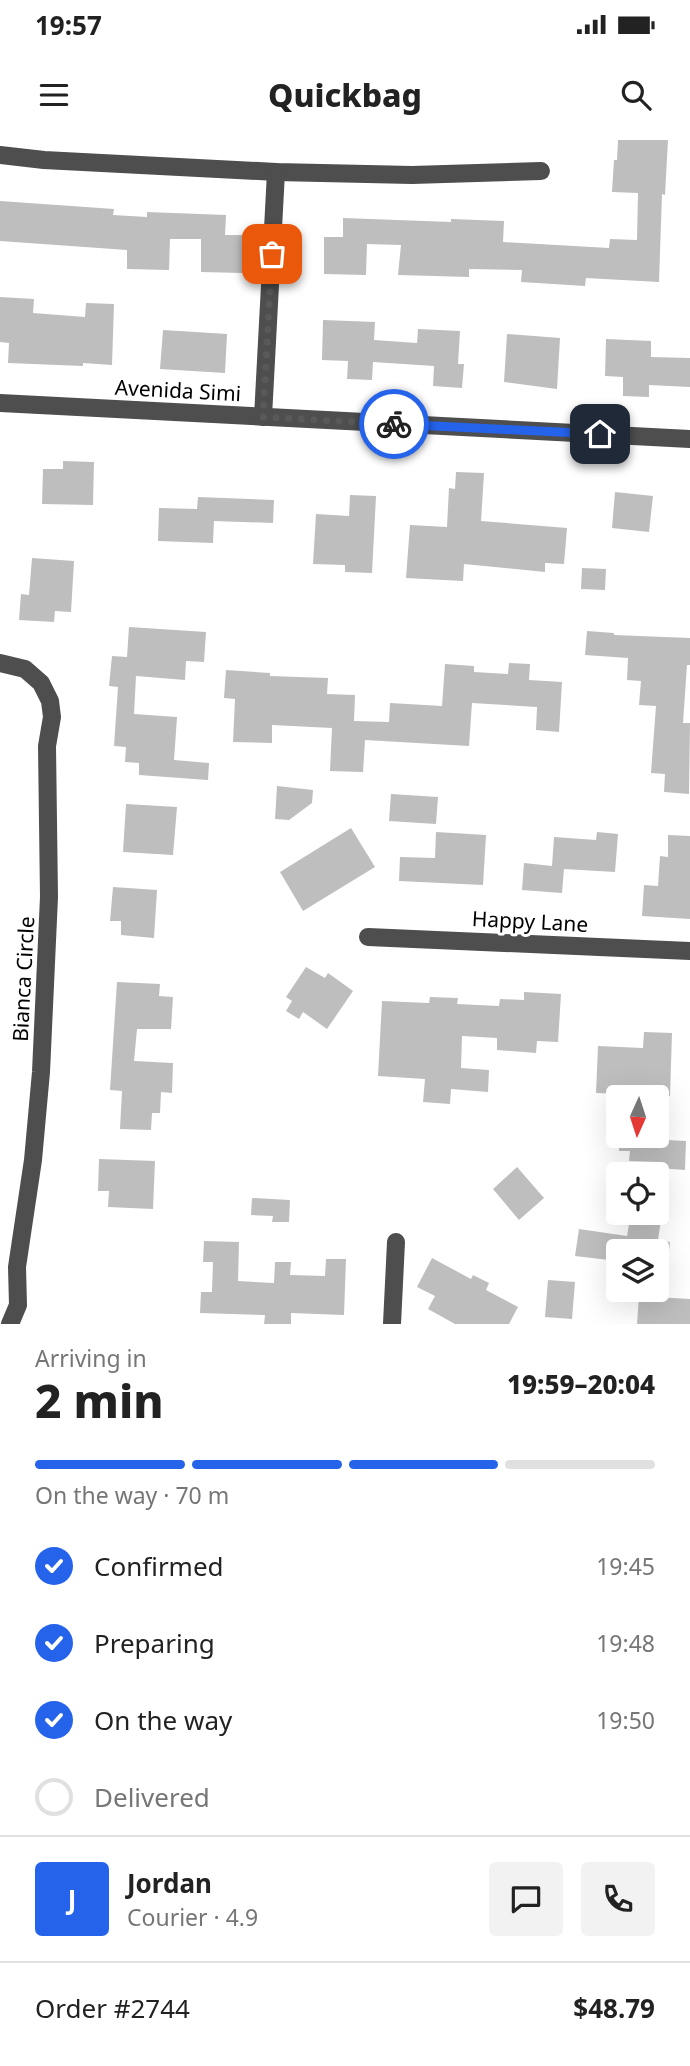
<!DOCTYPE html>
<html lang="en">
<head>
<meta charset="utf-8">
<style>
  body { margin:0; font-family:"Noto Sans",sans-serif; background:#f2f2f2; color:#222; height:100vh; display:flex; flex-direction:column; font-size:26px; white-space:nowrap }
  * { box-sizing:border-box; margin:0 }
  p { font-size:23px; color:#767676 }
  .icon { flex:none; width:38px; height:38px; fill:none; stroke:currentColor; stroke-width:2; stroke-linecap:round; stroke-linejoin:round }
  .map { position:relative; height:1184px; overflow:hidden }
  .sheet { display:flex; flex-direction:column; background:#fff; flex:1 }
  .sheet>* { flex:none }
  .needle { width:46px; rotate:183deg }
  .buttons { position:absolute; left:606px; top:945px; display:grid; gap:14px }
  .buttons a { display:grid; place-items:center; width:63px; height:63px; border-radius:7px; background:#fff; box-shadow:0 7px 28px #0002; font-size:35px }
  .pin { position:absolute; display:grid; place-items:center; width:60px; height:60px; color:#fff; margin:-30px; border-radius:14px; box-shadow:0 4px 10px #0006 }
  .courier { position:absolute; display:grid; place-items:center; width:70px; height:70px; margin:-35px; border:5px solid #2563eb; border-radius:50%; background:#fff; color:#222; box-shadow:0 2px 9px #0007 }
  .summary em { font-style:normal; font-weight:800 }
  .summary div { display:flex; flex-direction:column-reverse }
  .summary { display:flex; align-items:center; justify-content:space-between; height:119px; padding:0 35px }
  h1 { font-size:46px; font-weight:800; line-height:52px }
  .bar { display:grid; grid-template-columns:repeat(4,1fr); gap:10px 7px; align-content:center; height:84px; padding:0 35px }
  .bar i { height:9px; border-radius:5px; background:#e0e0e0 }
  .bar .current { background:#2563eb }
  .bar p { grid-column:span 4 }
  .line { display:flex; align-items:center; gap:18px; padding:0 35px; border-top:2px solid #e0e0e0 }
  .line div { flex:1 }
  .round { display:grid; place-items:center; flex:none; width:74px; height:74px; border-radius:7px; background:#f2f2f2 }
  ol { padding:0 35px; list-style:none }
  li { display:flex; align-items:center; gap:21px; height:77px }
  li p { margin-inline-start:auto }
  li .icon { padding:7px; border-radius:50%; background:#2563eb; color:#fff; stroke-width:4 }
  li:last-child { color:#767676 }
  li i { width:38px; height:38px; border:4px solid #e0e0e0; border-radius:50% }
  .status { display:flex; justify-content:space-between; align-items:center; height:49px; padding:0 35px; background:#fff; direction:ltr }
  .status svg { height:19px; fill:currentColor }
  header { display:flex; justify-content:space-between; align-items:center; height:91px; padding:0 35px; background:#fff; font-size:32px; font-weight:800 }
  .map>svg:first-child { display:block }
  .building { fill:#bebebe }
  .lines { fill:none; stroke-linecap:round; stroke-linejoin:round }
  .minor { stroke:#4e4e4e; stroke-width:18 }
  .done { stroke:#595959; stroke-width:7; stroke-dasharray:0 12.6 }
  .route { stroke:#2563eb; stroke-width:9 }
  .labels { text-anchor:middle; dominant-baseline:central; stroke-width:6; stroke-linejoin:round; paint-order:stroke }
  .street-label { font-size:21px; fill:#000; stroke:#fff }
</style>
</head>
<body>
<div class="status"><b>19:57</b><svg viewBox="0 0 49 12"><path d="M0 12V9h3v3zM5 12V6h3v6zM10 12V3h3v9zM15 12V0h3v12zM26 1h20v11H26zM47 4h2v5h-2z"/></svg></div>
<header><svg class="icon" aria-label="menu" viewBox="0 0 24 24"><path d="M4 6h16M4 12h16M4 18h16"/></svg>Quickbag<svg class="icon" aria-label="search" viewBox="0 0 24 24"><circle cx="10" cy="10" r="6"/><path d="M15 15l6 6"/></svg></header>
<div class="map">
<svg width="690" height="1184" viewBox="0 0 690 1184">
  <rect width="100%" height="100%" fill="#fff"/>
  <!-- building -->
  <g class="building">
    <polygon points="618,0 668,0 665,55 662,54 659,142 586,138 585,146 521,142 522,130 469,129 469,137 398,135 401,105 367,104 366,135 324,134 324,97 343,97 343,78 451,82 451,79 504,81 503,102 609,108 610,99 637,100 638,53 612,52 614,20 617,20"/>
    <polygon points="0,61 114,69 113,75 147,77 147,72 226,75 225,95 244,95 242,133 201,132 201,99 170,99 169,130 127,129 127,110 0,101"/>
    <polygon points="0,157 34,159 33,173 85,177 86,163 114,164 112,225 83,223 83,226 8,223 9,203 0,202"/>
    <polygon points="323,180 375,182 374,200 417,203 418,189 460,191 458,224 464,224 462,248 433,246 434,226 373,222 372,240 347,239 348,221 322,220"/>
    <polygon points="163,190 227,194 225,233 160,229"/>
    <polygon points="507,194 560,198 557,249 504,242"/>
    <polygon points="606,199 651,201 651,217 690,218 690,247 649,245 649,257 623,256 623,237 605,236"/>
    <polygon points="63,321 94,322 93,365 42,364 43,329 63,329"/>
    <polygon points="456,332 484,333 481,381 567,388 564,424 545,423 545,432 464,424 463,441 406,438 410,385 447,387 449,348 455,349"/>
    <polygon points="615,352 653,356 649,392 612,388"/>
    <polygon points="350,355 376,356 372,433 345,432 345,425 313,424 316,374 349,376"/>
    <polygon points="198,357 274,360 273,383 214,381 213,403 158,401 159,368 197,369"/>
    <polygon points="32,418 74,421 71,472 55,471 54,482 19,480 21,454 29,455"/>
    <polygon points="582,428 606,429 605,450 581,449"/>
    <polygon points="129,487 206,492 204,522 186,521 185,540 136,536 134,574 177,577 174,620 209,623 208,640 139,635 139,623 125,622 126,607 114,606 118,547 109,546 112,516 127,517"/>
    <polygon points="587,491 614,493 614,495 690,498 690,525 687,525 683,583 690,583 689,654 664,652 665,634 651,633 656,566 639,565 641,541 627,540 628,518 585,515"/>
    <polygon points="509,523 530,524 529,540 562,542 559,592 536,590 537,567 472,563 469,606 365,600 363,632 330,631 332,588 272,585 272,603 233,602 235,559 224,558 226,530 270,533 270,536 328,538 327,554 355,555 354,581 389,582 390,563 442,566 445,524 474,526 474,532 508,534"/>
    <polygon points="277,646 313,650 312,663 289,680 275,679"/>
    <polygon points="391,654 438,657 436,684 389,681"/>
    <polygon points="126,664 177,667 173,715 123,712"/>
    <polygon points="351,688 375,727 303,771 280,732"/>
    <polygon points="436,692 486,695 483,745 399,741 400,717 435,718"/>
    <polygon points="597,692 618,694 615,732 564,729 562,753 522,750 524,723 552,726 554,697 596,700"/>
    <polygon points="668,695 690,696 690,779 642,776 644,745 658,746 660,716 668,717"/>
    <polygon points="113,747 157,750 154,798 121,795 121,781 110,781"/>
    <polygon points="306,827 325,838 328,833 353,851 327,889 303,872 299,879 286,871 292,861 286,857"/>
    <polygon points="117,842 160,844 159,856 173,857 171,889 137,889 134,921 173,923 172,953 161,952 160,973 152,973 151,990 120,989 122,951 110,950"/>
    <polygon points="524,852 561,854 558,902 537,901 536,913 497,910 497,898 462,896 461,928 489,930 488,952 451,949 450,964 423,962 425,939 378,936 382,861 429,863 430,857 458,858 457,864 499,866 500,859 524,860"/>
    <polygon points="644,892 672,893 670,956 596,953 598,906 643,908"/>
    <polygon points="619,996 667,996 667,1000 686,1001 685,1030 658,1028 659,1022 629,1021 630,1011 619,1011"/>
    <polygon points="99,1019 155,1021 153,1069 108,1067 109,1051 98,1051"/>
    <polygon points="517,1027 544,1058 519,1080 493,1049"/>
    <polygon points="252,1058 290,1060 289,1082 272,1082 273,1076 251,1075"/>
    <polygon points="631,1073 662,1073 658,1100 670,1102 669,1111 618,1111 618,1121 575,1116 579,1089 627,1096"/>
    <polygon points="204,1101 239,1102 238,1141 274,1143 275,1122 291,1122 290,1135 325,1136 326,1119 346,1119 344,1175 291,1173 291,1184 264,1184 265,1175 200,1173 201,1152 212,1152 213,1122 203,1122"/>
    <polygon points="432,1118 471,1139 473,1135 489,1143 486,1150 518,1167 509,1184 455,1184 428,1169 435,1156 417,1147"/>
    <polygon points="548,1140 575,1142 572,1179 545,1177"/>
    <polygon points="639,1156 690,1159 690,1184 637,1184"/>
  </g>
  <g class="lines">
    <!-- minor -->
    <g class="minor">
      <polyline points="0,15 44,20 276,32 412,35 541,31"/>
      <polyline points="0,263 690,299"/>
      <polyline points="263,277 276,32"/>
      <polyline points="0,523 25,529 41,543 50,561 52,577 47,606 49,757 41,932 33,1020 17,1127 18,1165 10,1184"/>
      <polyline points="368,797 690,811"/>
      <polyline points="392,1184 396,1102"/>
    </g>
  </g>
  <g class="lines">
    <!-- done -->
    <polyline class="done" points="272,114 263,277 394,284"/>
    <!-- route -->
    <polyline class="route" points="394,284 600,294"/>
  </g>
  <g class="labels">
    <!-- street labels -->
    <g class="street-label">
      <text transform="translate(178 250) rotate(3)">Avenida Simi</text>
      <text transform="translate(530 781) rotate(3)">Happy Lane</text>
      <text transform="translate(23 839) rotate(-87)">Bianca Circle</text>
    </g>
  </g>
</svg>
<div class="buttons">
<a><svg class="needle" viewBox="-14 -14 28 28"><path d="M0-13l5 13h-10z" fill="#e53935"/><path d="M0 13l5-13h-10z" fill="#767676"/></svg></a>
<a><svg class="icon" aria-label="locate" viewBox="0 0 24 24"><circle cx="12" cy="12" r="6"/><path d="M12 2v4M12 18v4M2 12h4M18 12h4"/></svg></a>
<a><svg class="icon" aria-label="layers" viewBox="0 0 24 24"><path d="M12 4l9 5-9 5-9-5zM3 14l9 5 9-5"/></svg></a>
</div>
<div class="pin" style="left:272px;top:114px;background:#ea580c"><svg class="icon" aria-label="bag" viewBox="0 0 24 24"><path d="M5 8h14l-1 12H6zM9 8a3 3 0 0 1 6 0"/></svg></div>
<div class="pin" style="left:600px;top:294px;background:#1f2937"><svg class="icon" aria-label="home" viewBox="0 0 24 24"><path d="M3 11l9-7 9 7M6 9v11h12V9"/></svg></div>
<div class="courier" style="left:394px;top:284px"><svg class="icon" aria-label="bike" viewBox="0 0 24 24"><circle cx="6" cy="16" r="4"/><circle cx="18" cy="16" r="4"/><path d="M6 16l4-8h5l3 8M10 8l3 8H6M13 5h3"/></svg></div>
</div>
<section class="sheet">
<div class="summary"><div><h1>2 min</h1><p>Arriving in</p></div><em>19:59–20:04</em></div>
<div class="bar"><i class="current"></i><i class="current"></i><i class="current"></i><i></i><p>On the way · 70 m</p></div>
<ol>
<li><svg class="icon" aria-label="check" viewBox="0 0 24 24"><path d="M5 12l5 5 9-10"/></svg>Confirmed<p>19:45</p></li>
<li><svg class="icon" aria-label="check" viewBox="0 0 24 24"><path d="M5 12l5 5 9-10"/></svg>Preparing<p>19:48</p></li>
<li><svg class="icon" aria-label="check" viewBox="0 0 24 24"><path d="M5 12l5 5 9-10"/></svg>On the way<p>19:50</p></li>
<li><i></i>Delivered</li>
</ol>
<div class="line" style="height:126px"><b class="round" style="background:#2563eb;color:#fff">J</b><div><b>Jordan</b><p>Courier · 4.9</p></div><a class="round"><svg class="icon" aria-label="chat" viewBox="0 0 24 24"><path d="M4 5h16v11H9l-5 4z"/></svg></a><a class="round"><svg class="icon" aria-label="phone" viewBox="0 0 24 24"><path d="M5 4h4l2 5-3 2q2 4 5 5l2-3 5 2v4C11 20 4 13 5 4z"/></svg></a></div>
<div class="line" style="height:91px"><div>Order #2744</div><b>$48.79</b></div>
</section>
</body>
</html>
